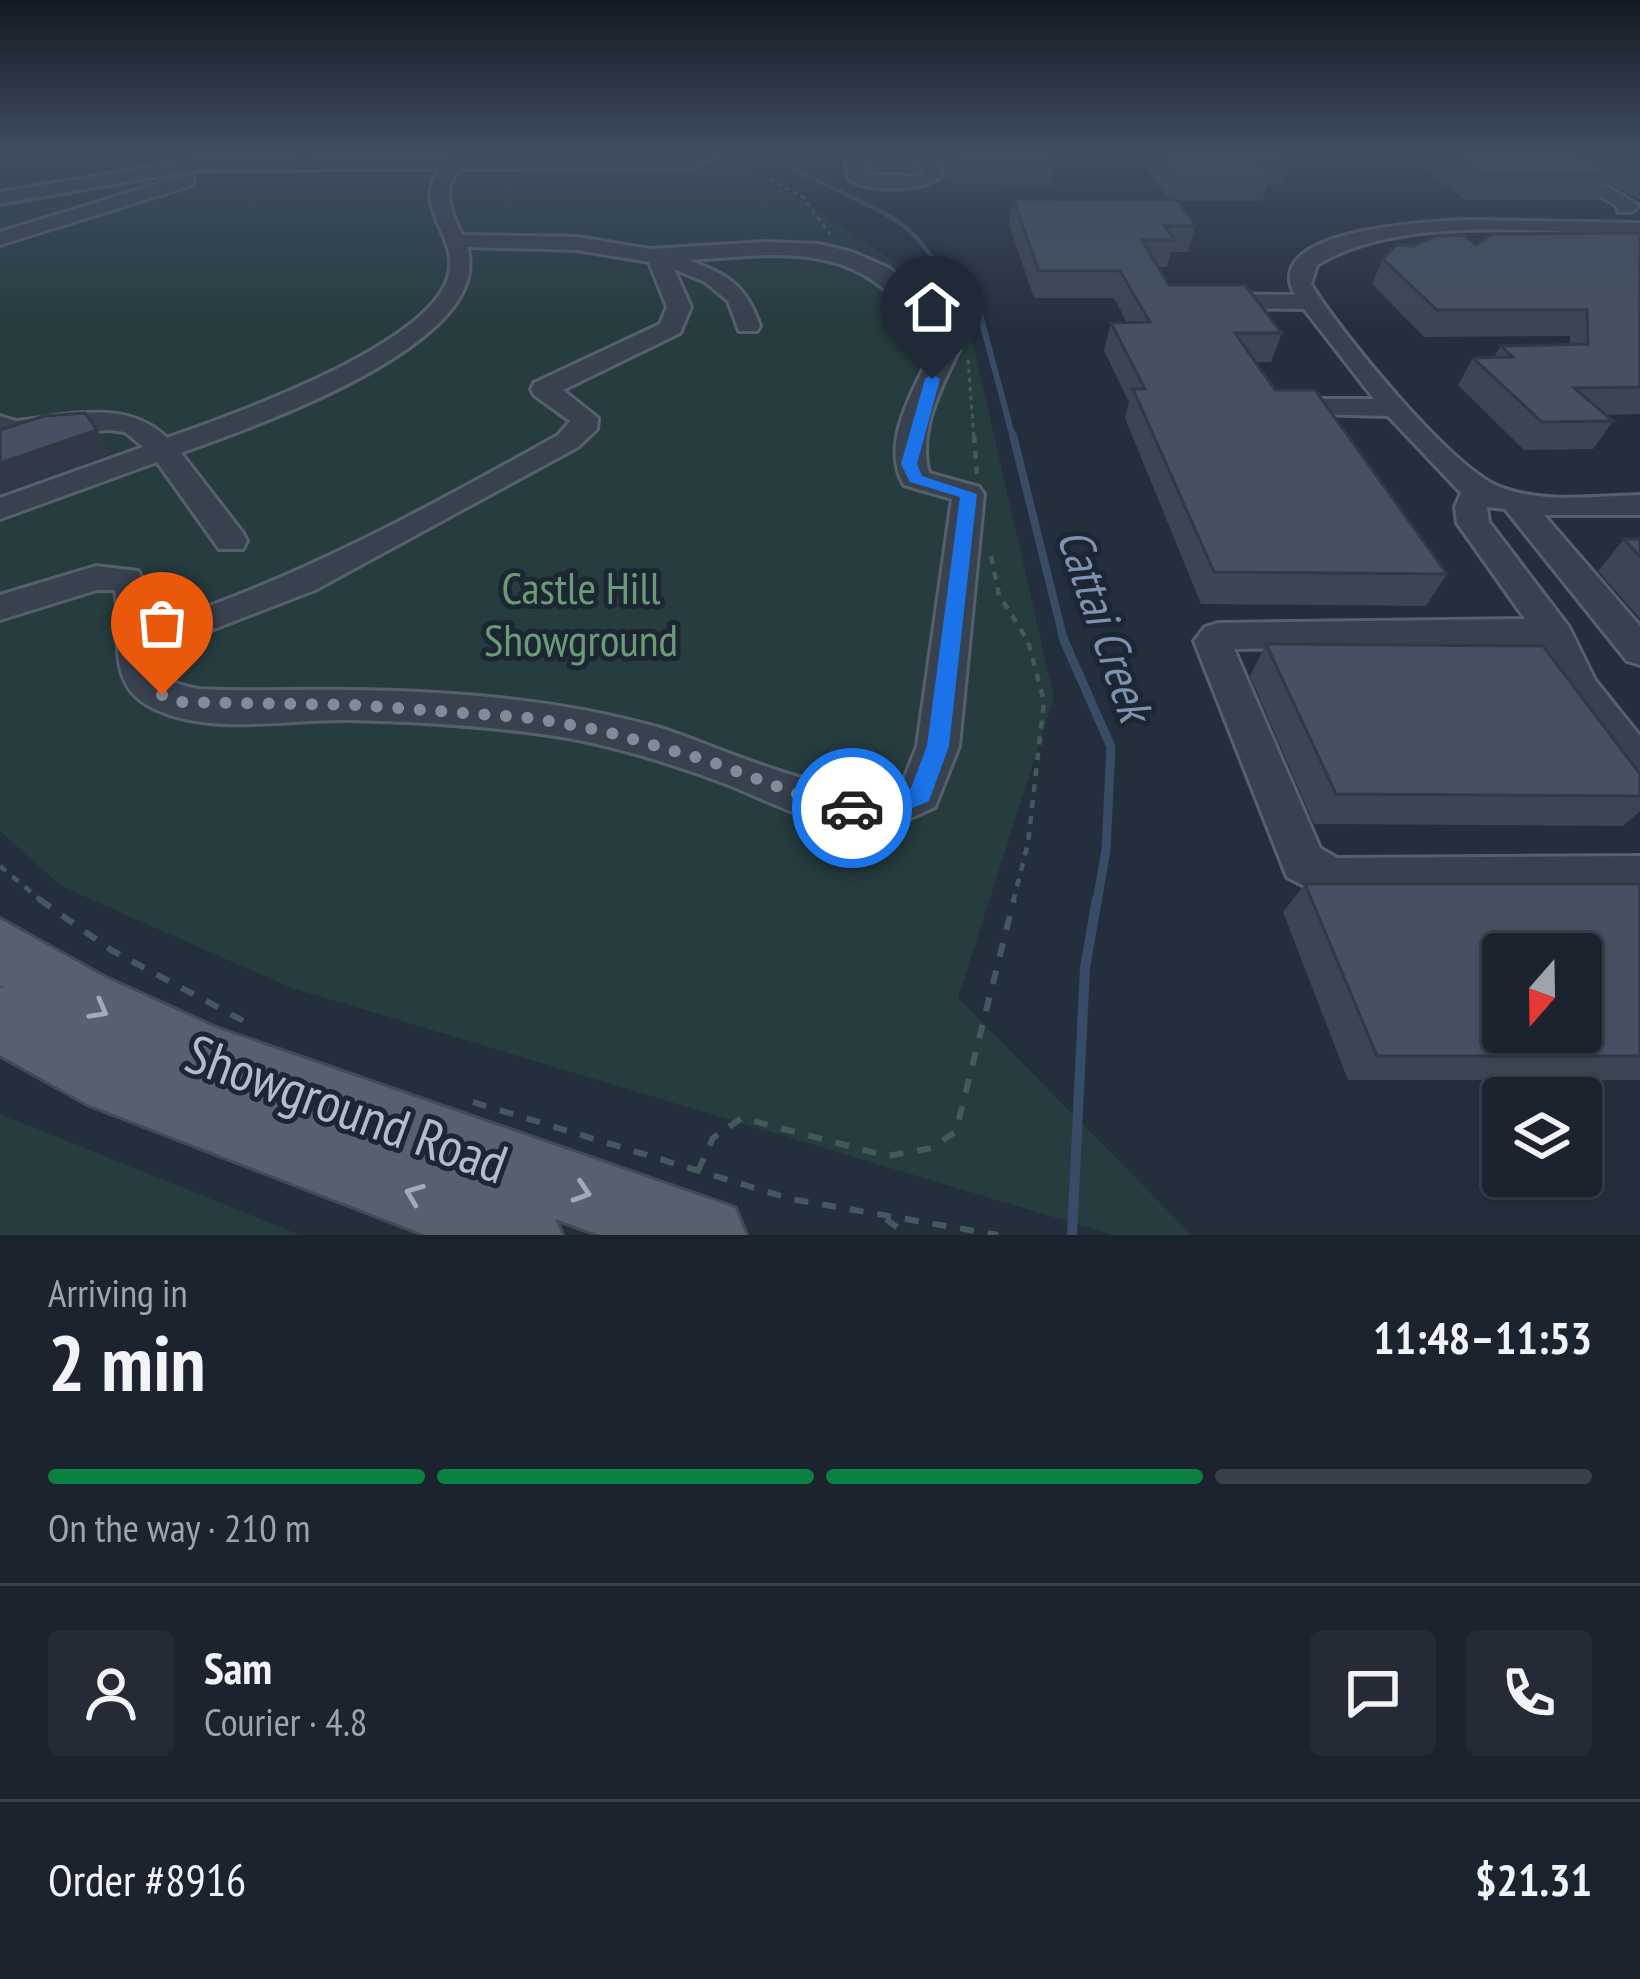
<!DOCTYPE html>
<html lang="en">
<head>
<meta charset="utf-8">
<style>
  body { margin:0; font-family:"PT Sans Narrow",sans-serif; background:#242b36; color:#f1f3f6; height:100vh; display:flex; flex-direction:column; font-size:45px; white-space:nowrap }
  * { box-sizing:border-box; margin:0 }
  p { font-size:39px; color:#a0a4aa }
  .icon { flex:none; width:66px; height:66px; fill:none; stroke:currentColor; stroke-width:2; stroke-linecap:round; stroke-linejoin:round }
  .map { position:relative; height:1235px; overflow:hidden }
  .sheet { display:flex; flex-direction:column; background:#1b232e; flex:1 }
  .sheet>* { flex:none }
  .needle { width:78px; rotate:200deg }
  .tools { position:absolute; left:1482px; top:933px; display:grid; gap:24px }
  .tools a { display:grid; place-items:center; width:120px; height:120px; border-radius:12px; background:#1b232e; box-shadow:0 3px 9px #0004,0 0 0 3px #39404a; font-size:60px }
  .pin { position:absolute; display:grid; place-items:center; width:102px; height:102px; color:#fff; margin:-123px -51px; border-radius:50% 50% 50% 0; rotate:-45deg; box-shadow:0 0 12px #0007 }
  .pin .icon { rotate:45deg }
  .courier { position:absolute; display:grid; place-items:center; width:120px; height:120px; margin:-60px; border:9px solid #1a73e8; border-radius:50%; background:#fff; color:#222; box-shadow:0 3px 15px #0007 }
  .summary em { font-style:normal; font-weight:700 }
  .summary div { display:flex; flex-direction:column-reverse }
  .summary { display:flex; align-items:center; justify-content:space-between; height:204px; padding:0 48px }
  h1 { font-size:78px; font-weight:700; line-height:90px }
  .bar { display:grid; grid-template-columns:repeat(4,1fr); gap:18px 12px; align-content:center; height:144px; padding:0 48px }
  .bar i { height:15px; border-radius:9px; background:#39404a }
  .bar .on { background:#0b8043 }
  .bar p { grid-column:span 4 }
  .line { display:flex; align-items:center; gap:30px; padding:0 48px; border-top:3px solid #39404a }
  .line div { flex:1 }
  .round { display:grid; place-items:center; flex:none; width:126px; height:126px; border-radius:12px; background:#242b36 }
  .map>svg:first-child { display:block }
  .green { fill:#263c3f }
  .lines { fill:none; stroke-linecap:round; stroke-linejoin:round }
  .stream-far4 { stroke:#394c67; stroke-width:4.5 }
  .stream-far3 { stroke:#394c67; stroke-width:6 }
  .stream-far2 { stroke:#394c67; stroke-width:8 }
  .stream-far1 { stroke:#394c67; stroke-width:9 }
  .stream { stroke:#394c67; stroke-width:10 }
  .minor-casing { stroke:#565f6c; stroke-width:6 }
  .major-casing { stroke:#414a57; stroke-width:6 }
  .path-far2 { stroke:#44595c; stroke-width:3; stroke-dasharray:4.5 4.5; stroke-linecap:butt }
  .path-far1 { stroke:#44595c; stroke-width:4.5; stroke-dasharray:8 8; stroke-linecap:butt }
  .path { stroke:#44595c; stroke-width:6; stroke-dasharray:14 14; stroke-linecap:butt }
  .minor { fill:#38414e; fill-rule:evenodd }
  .major { fill:#56606e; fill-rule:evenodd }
  .wall { fill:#3b4654 }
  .shaded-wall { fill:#303945 }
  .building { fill:#455162; stroke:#303945; stroke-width:3; fill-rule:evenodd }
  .oneway { stroke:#a1aab7 }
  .route { fill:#1a73e8 }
  .done { stroke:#828b98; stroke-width:12; stroke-dasharray:0 21.6 }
  .labels { text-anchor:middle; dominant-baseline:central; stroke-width:10; stroke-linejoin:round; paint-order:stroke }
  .park-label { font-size:45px; fill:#6b9a76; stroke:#1d2633 }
  .water-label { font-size:48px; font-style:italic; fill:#7c92b1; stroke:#1d2633 }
  .near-street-label { font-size:54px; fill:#b4bcc9; stroke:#1d2633 }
</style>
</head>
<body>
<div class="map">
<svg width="1640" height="1235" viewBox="0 0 1640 1235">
  <rect width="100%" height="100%" fill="#242f3e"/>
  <!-- green -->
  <g class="green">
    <polygon points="734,165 796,197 965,308 1054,698 958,998 1192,1235 1113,1235 289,987 61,886 0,831 0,205 200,170 686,169"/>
    <polygon points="0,1114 300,1235 0,1235"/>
  </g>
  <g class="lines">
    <!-- stream-far4 -->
    <path class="stream-far4" d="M770,153C811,184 862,196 904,226C925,242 929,261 958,279"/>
    <!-- stream-far3 -->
    <polyline class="stream-far3" points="953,276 973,288 1013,438"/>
    <!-- stream-far2 -->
    <polyline class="stream-far2" points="1013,435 1064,641"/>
    <!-- stream-far1 -->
    <polyline class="stream-far1" points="1063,638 1111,747 1106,850 1097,902"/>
    <!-- stream -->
    <polyline class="stream" points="1072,1235 1085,968 1097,899"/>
    <!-- minor casing -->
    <g class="minor-casing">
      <g id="minor">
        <path d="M454,153H473L469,158L733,153L688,168L459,169C441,191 451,211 462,235L577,237L650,249L765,242L819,244L852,252L889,268L921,297L957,341L961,346C943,384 917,430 929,473L979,487L984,494L959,746L935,807C916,816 896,825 875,827C824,832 772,802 726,784C675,765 622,748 568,738C496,726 421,722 349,720C287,719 206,737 149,706C104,682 123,629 115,590H97L0,620V595L96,566L138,571L150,591L154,625C296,580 428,508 558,435L570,421L534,395L531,389L534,383L660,324L667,307L649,262L577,250L467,247C498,345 248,428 181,453L243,533L247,541L243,549H219L157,462L0,519V498L143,447L125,432L109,430L13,439L0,435V416L16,421C68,416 126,398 167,438C231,415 432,346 449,274C458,234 411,208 440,169L194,170L0,204V192L194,160L449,159ZM765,255C852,254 884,278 935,346C916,385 879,443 904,485L952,499L917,746L903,782C842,809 721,746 657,727C557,699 450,691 346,690C297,689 248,692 199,689C174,685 160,679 154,652L315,590L578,447L597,429L598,418L563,390L680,333L691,307L674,269L705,282L728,301L739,331H757L760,326C746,285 729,276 689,260Z"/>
        <path d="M844,153H862L866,174L917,176L923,174L917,153H935L942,176C923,192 869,193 849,179Z"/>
        <polygon points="1558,163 1570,163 1639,206 1632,212 1618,212 1617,206 1558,171"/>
        <polygon points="186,175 193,177 193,185 0,245 0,232"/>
        <path d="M1467,220L1640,223V235C1543,233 1402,213 1317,265L1311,284C1339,331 1452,469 1500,487C1543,504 1595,496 1640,495V515H1544L1640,626V665L1627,661L1505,509L1487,507L1489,522L1569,627L1595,680L1640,736V784L1625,779L1566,698L1542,645L1234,649L1320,848L1337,858L1640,856V898L1331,900L1287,877L1194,641L1205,627L1218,623L1525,619L1457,523L1455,507L1461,493L1388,416L1273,413L1269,407L1273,401L1283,399H1374L1304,309L1214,308L1202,301L1214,294L1295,295C1258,228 1432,222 1467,220Z"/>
      </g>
    </g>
    <!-- major casing -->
    <g class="major-casing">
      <polygon id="major" points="0,919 106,978 216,1028 735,1208 746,1235 600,1235 555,1219 562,1235 426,1235 87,1104 0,1055 0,987 5,988 0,985"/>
    </g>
    <!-- path-far2 -->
    <g class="path-far2">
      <polyline points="737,163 803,197 830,234"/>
      <polyline points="968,360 974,438"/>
    </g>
    <!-- path-far1 -->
    <g class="path-far1">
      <polyline points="974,435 977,474"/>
      <polyline points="991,556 999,595 1028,641 1044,701 1028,843 1013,902"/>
      <polyline points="0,866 43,902"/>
    </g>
    <!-- path -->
    <g class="path">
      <polyline points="39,899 111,950 253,1026"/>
      <polyline points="473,1102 791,1199 998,1235"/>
      <polyline points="698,1171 713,1138 742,1118 887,1156 932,1148 956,1131 1014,899"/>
      <polyline points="886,1219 907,1235"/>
    </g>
    <!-- minor -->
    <use href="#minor" class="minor"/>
    <!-- major -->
    <use href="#major" class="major"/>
  </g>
  <!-- wall -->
  <g class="wall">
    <polygon points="864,153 918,153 916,171 870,170"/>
    <polygon points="937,153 1051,153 1056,163 1052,185 954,184 953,179 945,179"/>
    <polygon points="1135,153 1282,153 1291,161 1283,184 1268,184 1262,201 1177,201 1195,226 1188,252 1171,252 1167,267 1158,267 1169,285 1282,333 1271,362 1255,362 1275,390 1447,574 1426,606 1201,604 1125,418 1129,402 1104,351 1111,323 1127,323 1114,298 1034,298 1009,224 1013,199 1169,200"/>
    <polygon points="1434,153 1575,153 1593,164 1599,153 1640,153 1640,200 1608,182 1598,200 1466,200 1426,170"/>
    <polygon points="1640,233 1640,414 1606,415 1613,421 1593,449 1524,450 1458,385 1473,358 1494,357 1501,346 1570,345 1570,336 1424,337 1372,284 1383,259 1476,245"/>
    <polygon points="1624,539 1640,539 1640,619 1598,571"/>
    <polygon points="1266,644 1640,774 1640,811 1623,826 1314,824 1250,676"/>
    <polygon points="1305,884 1640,884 1640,1080 1348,1080 1283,912"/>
  </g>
  <!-- shaded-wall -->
  <polygon class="shaded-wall" points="97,430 112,453 0,493 0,463"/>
  <!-- building -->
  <g class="building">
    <polygon points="945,153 1051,153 1056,163 956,163 955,158 947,158"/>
    <polygon points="1157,153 1282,153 1291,161 1255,161 1270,177 1176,177"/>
    <polygon points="1446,153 1575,153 1612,175 1478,175"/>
    <polygon points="1614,153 1640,153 1640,168"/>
    <polygon points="1013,199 1177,200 1195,226 1165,226 1174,240 1142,240 1169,285 1245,285 1282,333 1235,333 1275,390 1315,390 1447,574 1214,572 1133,389 1145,389 1111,323 1150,322 1120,271 1039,271"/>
    <polygon points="1640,233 1640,387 1574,388 1613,421 1542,422 1473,358 1513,357 1501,346 1588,344 1587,310 1437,310 1383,259 1396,245 1413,246 1436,236 1464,235 1476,245 1492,234"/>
    <polygon points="85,413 97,430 0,463 0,430 44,416"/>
    <polygon points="1624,539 1640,539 1640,557"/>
    <polygon points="1266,644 1543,646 1640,774 1640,796 1336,794"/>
    <path d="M1305,884H1640V1056H1377ZM1503,954H1581V1032H1503Z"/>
  </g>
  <!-- one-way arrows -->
  <defs><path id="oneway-chevron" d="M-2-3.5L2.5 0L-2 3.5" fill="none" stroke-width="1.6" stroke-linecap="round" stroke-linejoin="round" transform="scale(3)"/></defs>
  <g class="oneway">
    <use href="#oneway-chevron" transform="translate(99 1010) rotate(29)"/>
    <use href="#oneway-chevron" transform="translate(582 1192) rotate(18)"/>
    <use href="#oneway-chevron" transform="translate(414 1194) rotate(-159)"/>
  </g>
  <!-- sky -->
  <linearGradient id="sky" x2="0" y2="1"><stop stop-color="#141a22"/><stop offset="0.47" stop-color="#3f4d63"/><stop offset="1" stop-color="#3f4d63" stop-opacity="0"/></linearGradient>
  <rect width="1640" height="326" fill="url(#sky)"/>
  <!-- route -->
  <path class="route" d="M932,374L940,379L917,464L922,476L977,494L949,746L929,801C899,814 876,824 844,815V800L886,798L911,788L927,746L960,497L910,482L901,464L925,379Z"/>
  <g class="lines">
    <!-- done -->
    <polyline class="done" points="162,695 181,702 356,705 532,718 604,731 709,761 816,801 852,808"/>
  </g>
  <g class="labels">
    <!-- park labels -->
    <g class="park-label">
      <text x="581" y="587">Castle Hill<tspan x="581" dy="52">Showground</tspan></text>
    </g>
    <!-- water labels -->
    <g class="water-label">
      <text transform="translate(1106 624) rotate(71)">Cattai Creek</text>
    </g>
    <!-- near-street labels -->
    <g class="near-street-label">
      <text transform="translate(347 1108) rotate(20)">Showground Road</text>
    </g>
  </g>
</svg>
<div class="tools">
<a><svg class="needle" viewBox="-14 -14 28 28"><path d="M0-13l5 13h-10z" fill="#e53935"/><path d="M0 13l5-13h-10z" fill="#a0a4aa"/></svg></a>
<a><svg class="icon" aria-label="layers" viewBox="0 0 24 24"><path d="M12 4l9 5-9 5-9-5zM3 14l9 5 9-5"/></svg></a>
</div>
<div class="pin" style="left:162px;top:695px;background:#ea580c"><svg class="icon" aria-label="bag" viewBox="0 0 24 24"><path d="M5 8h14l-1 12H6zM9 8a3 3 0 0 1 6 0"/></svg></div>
<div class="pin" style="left:932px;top:379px;background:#1f2937"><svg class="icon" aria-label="home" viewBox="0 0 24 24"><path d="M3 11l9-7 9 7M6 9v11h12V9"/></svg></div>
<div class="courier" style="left:852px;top:808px"><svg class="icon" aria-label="car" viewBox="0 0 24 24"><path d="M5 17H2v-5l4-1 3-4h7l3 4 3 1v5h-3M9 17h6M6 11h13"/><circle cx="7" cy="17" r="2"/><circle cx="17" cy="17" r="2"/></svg></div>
</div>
<section class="sheet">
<div class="summary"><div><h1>2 min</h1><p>Arriving in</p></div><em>11:48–11:53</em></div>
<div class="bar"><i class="on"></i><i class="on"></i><i class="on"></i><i></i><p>On the way · 210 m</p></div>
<div class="line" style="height:216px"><a class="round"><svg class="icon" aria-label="person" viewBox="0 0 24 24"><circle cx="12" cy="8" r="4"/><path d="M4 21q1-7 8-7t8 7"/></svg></a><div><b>Sam</b><p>Courier · 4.8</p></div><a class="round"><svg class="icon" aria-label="chat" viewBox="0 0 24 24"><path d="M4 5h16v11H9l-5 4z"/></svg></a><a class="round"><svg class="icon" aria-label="phone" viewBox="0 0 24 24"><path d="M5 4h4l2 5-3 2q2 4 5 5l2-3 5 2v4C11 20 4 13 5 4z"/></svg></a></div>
<div class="line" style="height:156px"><div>Order #8916</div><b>$21.31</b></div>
</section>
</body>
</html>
